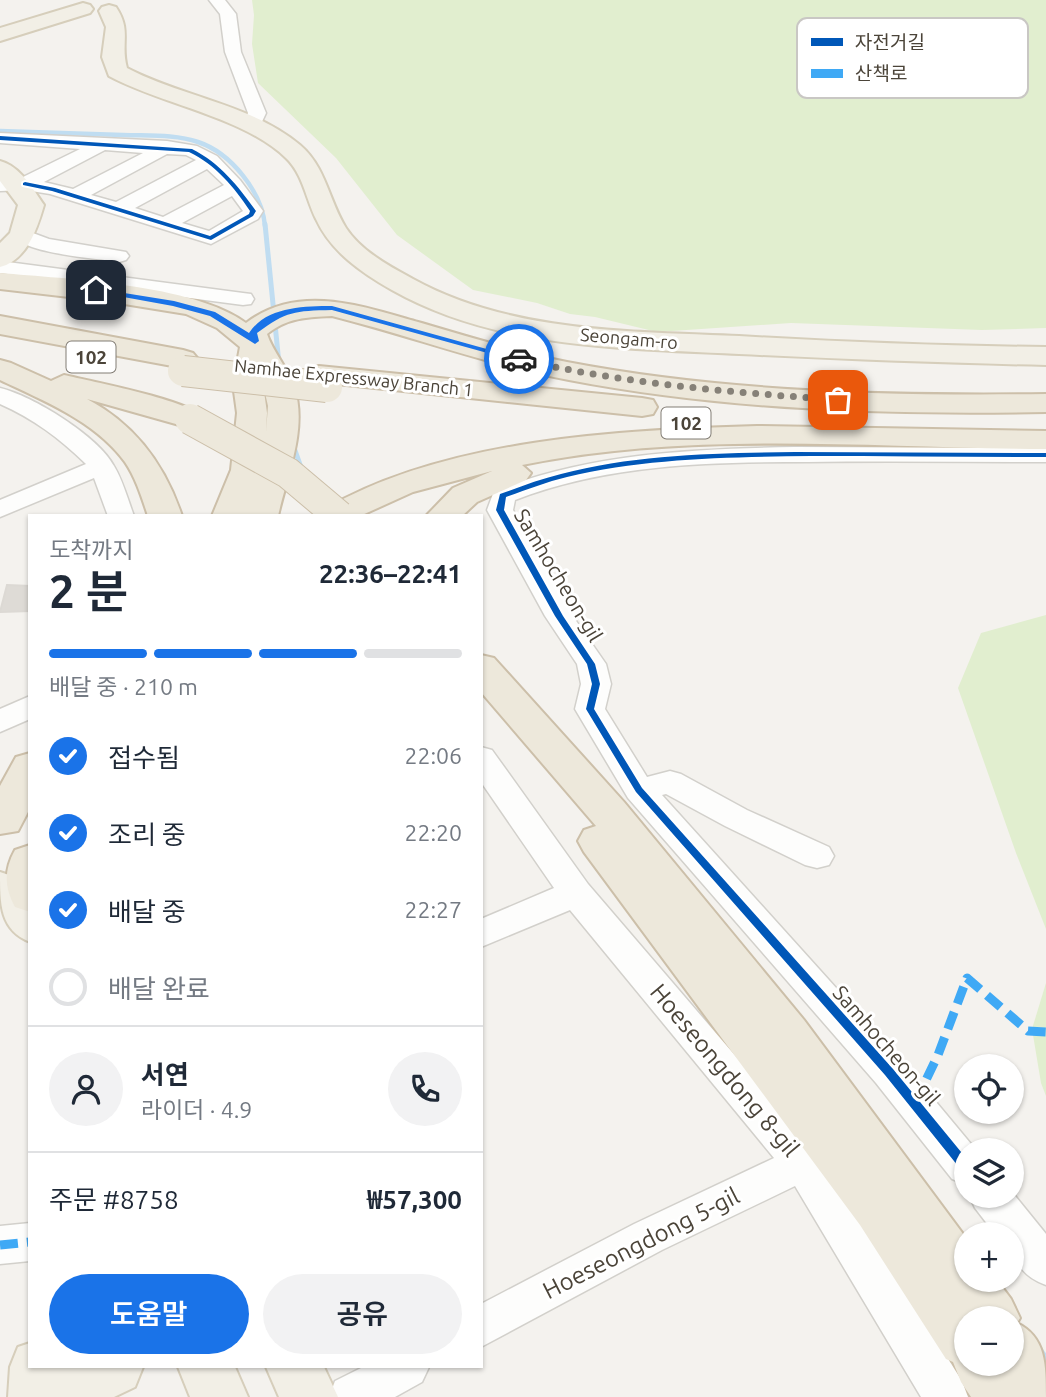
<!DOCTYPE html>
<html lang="ko">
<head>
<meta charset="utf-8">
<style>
  body { margin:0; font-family:Ubuntu,"Noto Sans KR",sans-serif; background:#f2f2f3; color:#1f2937; height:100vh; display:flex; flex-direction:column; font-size:26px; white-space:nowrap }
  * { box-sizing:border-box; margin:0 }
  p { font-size:23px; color:#747a83 }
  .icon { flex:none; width:38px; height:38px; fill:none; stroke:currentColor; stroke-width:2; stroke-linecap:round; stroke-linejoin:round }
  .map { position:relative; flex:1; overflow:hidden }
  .details { position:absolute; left:28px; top:514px; width:455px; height:854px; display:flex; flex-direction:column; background:#fff; border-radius:0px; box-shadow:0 2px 5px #0004 }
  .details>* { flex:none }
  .fabs { position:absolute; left:954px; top:1054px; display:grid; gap:14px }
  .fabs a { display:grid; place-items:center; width:70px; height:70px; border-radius:50%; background:#fff; box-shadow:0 2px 5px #0004; font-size:35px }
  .pin { position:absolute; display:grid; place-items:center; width:60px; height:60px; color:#fff; margin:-30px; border-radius:14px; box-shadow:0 4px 10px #0006 }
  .courier { position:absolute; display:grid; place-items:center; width:70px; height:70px; margin:-35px; border:5px solid #1a73e8; border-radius:50%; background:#fff; color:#222; box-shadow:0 2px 9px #0007 }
  .summary em { font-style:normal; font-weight:600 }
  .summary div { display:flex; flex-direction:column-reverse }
  .summary { display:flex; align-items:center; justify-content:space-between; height:119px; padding:0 21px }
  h1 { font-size:46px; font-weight:600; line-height:52px }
  .bar { display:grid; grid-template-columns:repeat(4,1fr); gap:10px 7px; align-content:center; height:84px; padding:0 21px }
  .bar i { height:9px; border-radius:5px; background:#e0e1e3 }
  .bar .selected { background:#1a73e8 }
  .bar p { grid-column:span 4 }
  .line { display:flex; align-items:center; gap:18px; padding:0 21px; border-top:2px solid #e0e1e3 }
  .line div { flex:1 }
  .round { display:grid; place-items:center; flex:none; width:74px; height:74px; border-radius:37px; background:#f2f2f3 }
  ol { padding:0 21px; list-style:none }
  li { display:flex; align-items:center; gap:21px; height:77px }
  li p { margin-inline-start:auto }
  li .icon { padding:7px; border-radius:50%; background:#1a73e8; color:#fff; stroke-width:4 }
  li:last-child { color:#747a83 }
  li i { width:38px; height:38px; border:4px solid #e0e1e3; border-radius:50% }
  .action { display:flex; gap:14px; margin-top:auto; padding:14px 21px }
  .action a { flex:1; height:80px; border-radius:42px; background:#1a73e8; color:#fff; font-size:28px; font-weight:600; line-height:80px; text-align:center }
  .action a+a { background:#f2f2f3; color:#1f2937 }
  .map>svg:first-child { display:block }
  .green { fill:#e1eecf }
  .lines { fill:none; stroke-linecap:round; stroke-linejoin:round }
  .stream-far2 { stroke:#c0ddf1; stroke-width:4.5 }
  .stream-far1 { stroke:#c0ddf1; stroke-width:5 }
  .stream { stroke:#c0ddf1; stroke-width:9 }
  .building { fill:#dedbd6; stroke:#dcd9d4; stroke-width:2 }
  .minor-casing { stroke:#d2d0cb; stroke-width:3 }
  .major-casing { stroke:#d6cebb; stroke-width:4 }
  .highway-casing { stroke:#ccbfa9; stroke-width:4 }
  .minor { fill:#fdfdfc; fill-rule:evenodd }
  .major { fill:#f2efe6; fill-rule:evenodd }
  .highway { fill:#ede8db; fill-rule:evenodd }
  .highway-bridge-casing { stroke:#ccbfa9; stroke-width:32; stroke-linecap:butt }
  .highway-bridge { stroke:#ede8db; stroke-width:30 }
  .quiet { stroke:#3fa9f5; stroke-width:9; stroke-dasharray:18 9; stroke-linecap:butt }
  .cycleway-casing { stroke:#fff; stroke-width:4 }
  .cycleway { fill:#0057b8; fill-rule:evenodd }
  .route { fill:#1a73e8 }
  .done { stroke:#868178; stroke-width:7; stroke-dasharray:0 12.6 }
  .labels { text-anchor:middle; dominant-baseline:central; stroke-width:6; stroke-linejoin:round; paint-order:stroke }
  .far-street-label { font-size:18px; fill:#4b4439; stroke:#fff }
  .shield { fill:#fff; stroke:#817c74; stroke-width:2 }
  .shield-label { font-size:19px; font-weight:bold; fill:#4b4439 }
  .street-label { font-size:21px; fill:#4b4439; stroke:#fff }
  .near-street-label { font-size:24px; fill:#4b4439; stroke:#fff }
  .key { fill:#fff; stroke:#c9c7c4; stroke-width:2 }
  .key-label { font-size:19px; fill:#4b4439 }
</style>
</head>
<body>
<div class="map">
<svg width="1046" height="1397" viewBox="0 0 1046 1397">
  <rect width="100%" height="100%" fill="#f4f2ee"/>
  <!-- green -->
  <g class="green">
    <polygon points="252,0 1046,0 1046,328 982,330 791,323 657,332 595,317 570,314 537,303 473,290 397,235 336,158 258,83 252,44 254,15"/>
    <polygon points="1046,615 1046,929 1016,853 958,688 981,633"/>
    <polygon points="1046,983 1046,1096 1041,1083 1032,1029"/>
  </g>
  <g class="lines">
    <!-- stream-far2 -->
    <path class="stream-far2" d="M0,131C41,132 82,134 123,135C148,136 175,134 198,142C231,153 262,192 265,226"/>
    <!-- stream-far1 -->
    <g class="stream-far1">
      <polyline points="265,224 279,364"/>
      <polyline points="292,442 302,470"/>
    </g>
    <!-- stream -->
    <polyline class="stream" points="1038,1350 1046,1361"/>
  </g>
  <!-- building -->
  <polygon class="building" points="7,585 30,586 30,611 0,612"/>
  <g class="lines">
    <!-- minor casing -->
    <g class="minor-casing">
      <g id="minor">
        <polygon points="209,0 225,0 236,14 241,52 266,113 259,128 253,129 244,124 248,113 225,52 220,14"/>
        <path d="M0,133L167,141L197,146L217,156L240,180L263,211L258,219L211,244L50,194L25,190L0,191V179L21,178L80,149L0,143ZM105,150L143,153L73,189L44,182ZM167,154L186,155L196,160L116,202L91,195ZM207,169L224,185L163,217L135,208ZM232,196L243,211L209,231L182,223Z"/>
        <path d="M22,229L49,239L126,252L129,256L126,260L119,262C95,258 26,254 12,235L15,231Z"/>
        <polygon points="0,261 243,293 251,294 254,299 251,304 243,305 0,273"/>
        <path d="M0,388C33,396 98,436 114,466C123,481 128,500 134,516H108L94,478L0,517V500L86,464C59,438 34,419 0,404Z"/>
        <path d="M795,447L1046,448V462C966,462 887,461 807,462C709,462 608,464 515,500L513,510L572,615L606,664L611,684L605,709L647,777L670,771L681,774L747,810L829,847L834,856L829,865L817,868L805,865L725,826L666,794L662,795L902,1061L976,1150H966V1184L952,1179L876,1083L628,798L575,709L581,684L577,664L545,616L487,510L494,491C591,453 692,449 795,447Z"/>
        <polygon points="30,696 30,719 0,732 0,709"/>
        <polygon points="481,747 492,750 588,884 817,1151 962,1381 968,1397 921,1397 795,1186 662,1250 481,1347 481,1304 634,1224 774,1158 570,910 481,947 481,919 554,888 481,782"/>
        <path d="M1012,1192L1046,1234V1285C1021,1276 1012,1260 1012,1234H995L975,1208L969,1195H1012Z"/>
        <polygon points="30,1223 30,1261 0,1264 0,1226"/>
        <polygon points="363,1367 429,1367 422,1382 395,1397 329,1397 335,1381"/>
      </g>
    </g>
    <!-- major casing -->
    <g class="major-casing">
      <g id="major">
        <polygon points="83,3 90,5 93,9 90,13 0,41 0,28"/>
        <path d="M109,5L116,7C132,31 120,43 127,68C182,97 251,104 300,145C326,167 329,201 346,228C361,251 389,266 413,279C511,333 630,331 739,336C841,342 943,346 1046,347V365C943,363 841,359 739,354C623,348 496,349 392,290C362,273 331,252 316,219C306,199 303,174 286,158C244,117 163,105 109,76L102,57L106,27L99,11L102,7Z"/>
        <path d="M0,161C20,166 33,189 44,205C37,229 27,260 0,267V243L10,233L18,205L0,181Z"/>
        <path d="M0,872L15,877L30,894V942C0,930 0,905 0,872Z"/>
        <polygon points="30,1343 30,1367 143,1367 135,1387 114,1397 8,1397 10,1367 18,1347"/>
        <polygon points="178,1367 235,1367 248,1397 190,1397"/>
        <polygon points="266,1367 324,1367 338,1397 279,1397"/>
      </g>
    </g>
    <!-- highway casing -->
    <g class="highway-casing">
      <g id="highway">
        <path d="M0,273C67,279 193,284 246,323C298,283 362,306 418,322C467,336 516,352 567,362C724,392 886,396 1046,394V412C887,415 726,410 569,380C488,365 411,336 332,316C307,317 287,318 267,334C273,352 288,368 294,387C308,427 287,476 278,516H212L231,470L237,413L233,384L240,347L217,328L186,314L112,302L0,289ZM263,384L268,406L266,432L267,413Z"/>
        <polygon points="0,316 183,350 193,353 198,359 193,365 183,368 0,334"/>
        <path d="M0,360L11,363L51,381L64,375C90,381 193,401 206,419L201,426L190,428L87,399C135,424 165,465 182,516H148C142,498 136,478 125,462C95,421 44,401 0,380Z"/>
        <polygon points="319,366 642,398 653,400 657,407 653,414 642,416 308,381 304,375 308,369"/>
        <path d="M757,426L1046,431V449C873,448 693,430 522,465L531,473L526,480L477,502L462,516H426L453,488L492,471L413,492L360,516H320L325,509C445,439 620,430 757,426Z"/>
        <path d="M481,655L494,658L624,802L804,1020L966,1238V1279H996L1011,1299L1020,1318L1017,1323C1046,1337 1046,1365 1046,1397H971L961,1382L953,1362L946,1359L860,1225L584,852L578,841L584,830L596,826L481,692ZM966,1318H1012V1363H966Z"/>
        <polygon points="30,753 30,808 18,831 0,834 0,786 16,757"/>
        <path d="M30,845V912L15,907C4,887 4,870 15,850Z"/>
      </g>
    </g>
    <!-- minor -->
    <use href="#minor" class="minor"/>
    <!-- major -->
    <use href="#major" class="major"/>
    <!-- highway -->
    <use href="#highway" class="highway"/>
    <!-- highway-bridge casing -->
    <g class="highway-bridge-casing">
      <g id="highway-bridge">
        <polyline points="183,371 327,387"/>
        <polyline points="190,419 288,473 339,516"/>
      </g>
    </g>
    <!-- highway-bridge -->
    <use href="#highway-bridge" class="highway-bridge"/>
    <!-- quiet -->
    <g class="quiet">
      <polyline points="915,1103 938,1055 967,978 1028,1031 1046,1032"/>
      <polyline points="0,1245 30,1242"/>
    </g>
    <!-- cycleway casing -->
    <g class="cycleway-casing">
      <g id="cycleway">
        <path d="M0,136L192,149C220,163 238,186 256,211L253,216L211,240L52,191L23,185V183L25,182L55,188L210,236L249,214L250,211C234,187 216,165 189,152L0,140Z"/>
        <path d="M795,452L1046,453V457C968,457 889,456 811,456C730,457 646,458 567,477C546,482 526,490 506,497L504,510L563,616L595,664L600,684L594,709L642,788L893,1069L966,1158V1172L962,1171L885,1075L636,792L586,709L592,684L587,664L555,616L496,510L500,494C520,487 540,479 561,474C637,454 717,453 795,452Z"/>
      </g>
    </g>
    <!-- cycleway -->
    <use href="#cycleway" class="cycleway"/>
  </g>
  <!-- route -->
  <path class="route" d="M93,288L174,301L215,312L249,333C266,307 303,306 332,306L523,359L516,361L332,310C294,311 287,311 257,333L259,341L255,344L210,316L173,306L96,292Z"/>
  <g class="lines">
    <!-- done -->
    <path class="done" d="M519,359C623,384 731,392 838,400"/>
  </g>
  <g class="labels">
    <!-- far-street labels -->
    <g class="far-street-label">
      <text transform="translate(629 338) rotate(5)">Seongam-ro</text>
      <text transform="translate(354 377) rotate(6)">Namhae Expressway Branch 1</text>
    </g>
    <!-- shield labels -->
    <g class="shield">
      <rect x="66.5" y="341.5" width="49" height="31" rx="5"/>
      <rect x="661.5" y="407.5" width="49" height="31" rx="5"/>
    </g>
    <g class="shield-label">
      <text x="91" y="357">102</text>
      <text x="686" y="423">102</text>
    </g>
    <!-- street labels -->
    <g class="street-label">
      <text transform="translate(559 575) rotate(59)">Samhocheon-gil</text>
      <text transform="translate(887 1045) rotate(49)">Samhocheon-gil</text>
    </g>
    <!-- near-street labels -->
    <g class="near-street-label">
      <text transform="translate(725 1070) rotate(50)">Hoeseongdong 8-gil</text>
      <text transform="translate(641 1243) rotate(-27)">Hoeseongdong 5-gil</text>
    </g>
  </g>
  <!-- legend -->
  <rect x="797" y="18" width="231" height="80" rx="10" class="key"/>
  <rect x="811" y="38" width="32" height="8" fill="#0057b8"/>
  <rect x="811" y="69" width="32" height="9" fill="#3fa9f5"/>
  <g class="key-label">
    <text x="855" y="49">자전거길</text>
    <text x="855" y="80">산책로</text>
  </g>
</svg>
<div class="fabs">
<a><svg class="icon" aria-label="locate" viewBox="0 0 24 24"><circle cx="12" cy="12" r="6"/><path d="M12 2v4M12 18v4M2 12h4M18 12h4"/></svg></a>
<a><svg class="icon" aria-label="layers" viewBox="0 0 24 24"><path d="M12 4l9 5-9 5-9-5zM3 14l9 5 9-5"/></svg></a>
<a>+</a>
<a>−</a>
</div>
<div class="pin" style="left:838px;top:400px;background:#ea580c"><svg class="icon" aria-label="bag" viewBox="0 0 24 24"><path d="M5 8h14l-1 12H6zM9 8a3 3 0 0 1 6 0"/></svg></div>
<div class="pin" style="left:96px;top:290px;background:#1f2937"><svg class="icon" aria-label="home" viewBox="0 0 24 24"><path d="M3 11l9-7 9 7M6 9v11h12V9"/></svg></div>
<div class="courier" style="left:519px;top:359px"><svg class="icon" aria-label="car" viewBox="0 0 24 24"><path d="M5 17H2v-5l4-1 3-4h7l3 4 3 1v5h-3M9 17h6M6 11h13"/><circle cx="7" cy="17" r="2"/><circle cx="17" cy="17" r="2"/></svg></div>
<section class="details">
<div class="summary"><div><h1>2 분</h1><p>도착까지</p></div><em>22:36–22:41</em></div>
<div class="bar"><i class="selected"></i><i class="selected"></i><i class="selected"></i><i></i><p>배달 중 · 210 m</p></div>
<ol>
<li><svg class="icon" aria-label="check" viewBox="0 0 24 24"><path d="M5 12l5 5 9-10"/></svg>접수됨<p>22:06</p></li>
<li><svg class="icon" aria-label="check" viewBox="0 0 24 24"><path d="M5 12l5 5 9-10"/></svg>조리 중<p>22:20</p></li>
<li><svg class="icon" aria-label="check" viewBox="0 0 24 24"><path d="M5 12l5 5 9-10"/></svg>배달 중<p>22:27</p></li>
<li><i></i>배달 완료</li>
</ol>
<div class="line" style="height:126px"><a class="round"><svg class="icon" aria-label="person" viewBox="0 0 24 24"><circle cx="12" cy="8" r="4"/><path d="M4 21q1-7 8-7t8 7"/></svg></a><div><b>서연</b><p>라이더 · 4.9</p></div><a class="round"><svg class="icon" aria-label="phone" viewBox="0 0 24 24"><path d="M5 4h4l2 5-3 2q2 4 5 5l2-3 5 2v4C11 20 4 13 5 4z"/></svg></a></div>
<div class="line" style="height:91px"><div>주문 #8758</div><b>₩57,300</b></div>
<div class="action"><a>도움말</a><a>공유</a></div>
</section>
</div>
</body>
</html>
